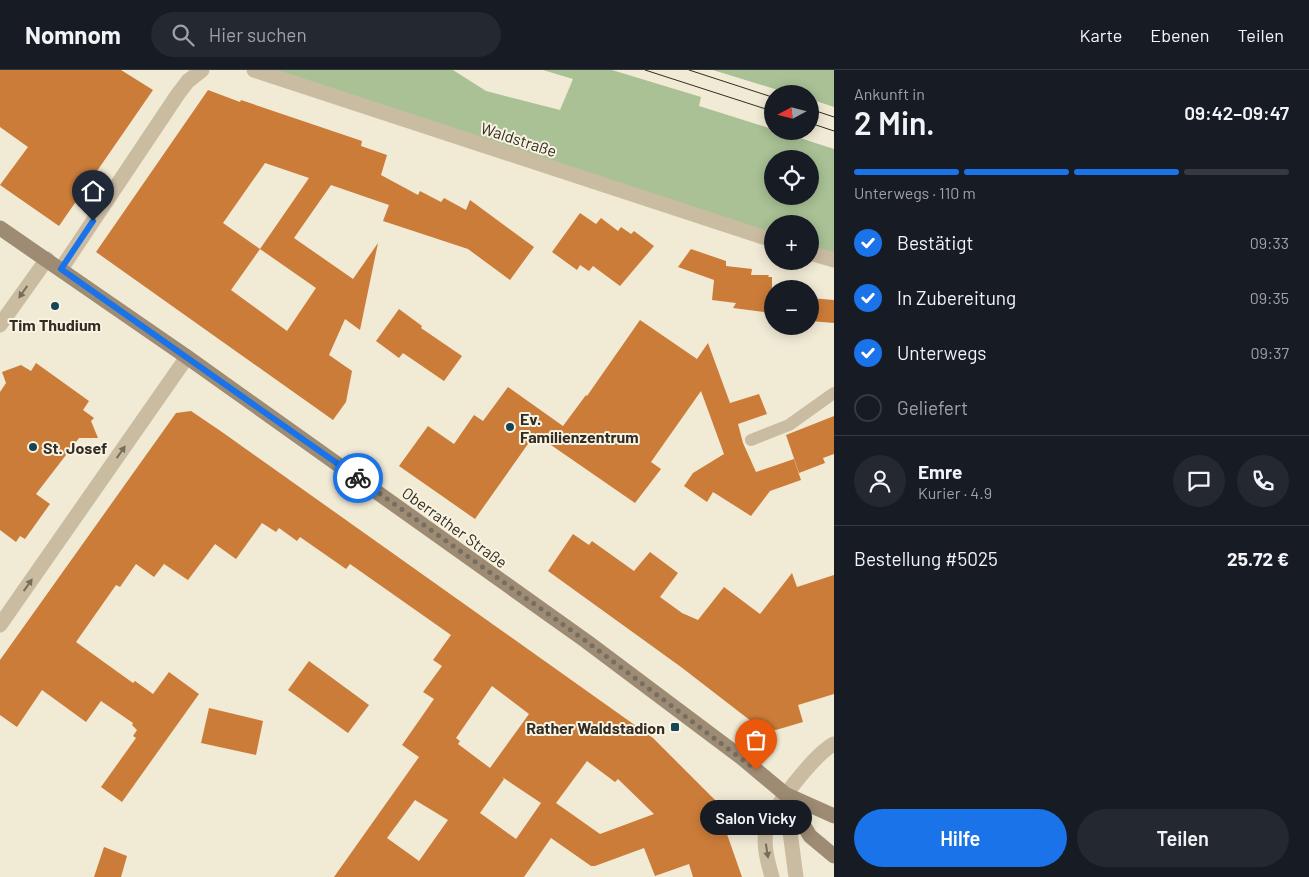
<!DOCTYPE html>
<html lang="de">
<head>
<meta charset="utf-8">
<style>
  body { margin:0; font-family:Barlow,sans-serif; background:#242831; color:#f1f3f6; height:100vh; display:flex; flex-direction:column; font-size:19px; white-space:nowrap }
  * { box-sizing:border-box; margin:0 }
  p { font-size:16px; color:#9ea1a6 }
  .icon { flex:none; width:28px; height:28px; fill:none; stroke:currentColor; stroke-width:2; stroke-linecap:round; stroke-linejoin:round }
  .map { position:relative; flex:1; overflow:hidden }
  .sheet { display:flex; flex-direction:column; background:#171b24; width:475px }
  .sheet>* { flex:none }
  .needle { width:32px; rotate:263deg }
  .buttons { position:absolute; left:764px; top:15px; display:grid; gap:10px }
  .buttons a { display:grid; place-items:center; width:55px; height:55px; border-radius:50%; background:#171b24; box-shadow:0 2px 12px #0003; font-size:25px }
  .pin { position:absolute; display:grid; place-items:center; width:42px; height:42px; color:#fff; margin:-51px -21px; border-radius:50% 50% 50% 0; rotate:-45deg; box-shadow:0 0 5px #0007 }
  .pin .icon { rotate:45deg }
  .courier { position:absolute; display:grid; place-items:center; width:50px; height:50px; margin:-25px; border:4px solid #1a73e8; border-radius:50%; background:#fff; color:#222; box-shadow:0 1px 6px #0007 }
  .bubble { position:absolute; height:35px; border-radius:18px; background:#171b24; box-shadow:0 2px 12px #0003; font-size:16px; font-weight:600; line-height:35px; text-align:center }
  .overview em { font-style:normal; font-weight:600 }
  .overview div { display:flex; flex-direction:column-reverse }
  .overview { display:flex; align-items:center; justify-content:space-between; height:85px; padding:0 20px }
  h1 { font-size:32px; font-weight:600; line-height:38px }
  .bar { display:grid; grid-template-columns:repeat(4,1fr); gap:8px 5px; align-content:center; height:60px; padding:0 20px }
  .bar i { height:6px; border-radius:4px; background:#363941 }
  .bar .current { background:#1a73e8 }
  .bar p { grid-column:span 4 }
  .line { display:flex; align-items:center; gap:12px; padding:0 20px; border-top:1px solid #363941 }
  .line div { flex:1 }
  .round { display:grid; place-items:center; flex:none; width:52px; height:52px; border-radius:26px; background:#242831 }
  ol { padding:0 20px; list-style:none }
  li { display:flex; align-items:center; gap:15px; height:55px }
  li p { margin-inline-start:auto }
  li .icon { padding:5px; border-radius:50%; background:#1a73e8; color:#fff; stroke-width:4 }
  li:last-child { color:#9ea1a6 }
  li i { width:28px; height:28px; border:2px solid #363941; border-radius:50% }
  .button { display:flex; gap:10px; margin-top:auto; padding:10px 20px }
  .button a { flex:1; height:58px; border-radius:30px; background:#1a73e8; color:#fff; font-size:20px; font-weight:600; line-height:58px; text-align:center }
  .button a+a { background:#242831; color:#f1f3f6 }
  header { display:flex; align-items:center; gap:30px; box-sizing:border-box; height:70px; padding:0 25px; background:#171b24; border-bottom:1px solid #363941 }
  header strong { font-size:24px }
  nav { display:flex; gap:28px; margin-inline-start:auto; font-size:18px }
  .search { width:350px; height:45px; background:#242831; display:flex; align-items:center; gap:12px; box-sizing:border-box; padding:0 18px; border-radius:28px; color:#9ea1a6; font-size:19px }
  main { display:flex; flex:1; min-height:0 }
  .map>svg:first-child { display:block }
  .green { fill:#a9c195; fill-rule:evenodd }
  .building { fill:#cc7c39; fill-rule:evenodd }
  .lines { fill:none; stroke-linecap:round; stroke-linejoin:round }
  .lane { stroke:#cabca1; stroke-width:12 }
  .street { stroke:#cabca1; stroke-width:15 }
  .secondary { stroke:#9d8b73; stroke-width:15 }
  .tram { stroke:#332c24; stroke-width:1 }
  .oneway { fill:#776d5c }
  .done { stroke:#766e62; stroke-width:5; stroke-dasharray:0 9 }
  .route { stroke:#1a73e8; stroke-width:6 }
  .poi-dot { fill:#184556; stroke:#f9f3e1; stroke-width:2 }
  .labels { text-anchor:middle; dominant-baseline:central; stroke-width:4; stroke-linejoin:round; paint-order:stroke }
  .street-label { font-size:16px; fill:#332c24; stroke:#f9f3e1 }
  .poi-label { font-size:16px; font-weight:bold; fill:#332c24; stroke:#f9f3e1; text-anchor:start }
</style>
</head>
<body>
<header>
<strong>Nomnom</strong>
<div class="search"><svg class="icon" aria-label="search" viewBox="0 0 24 24"><circle cx="10" cy="10" r="6"/><path d="M15 15l6 6"/></svg>Hier suchen</div>
<nav><a>Karte</a><a>Ebenen</a><a>Teilen</a></nav>
</header>
<main>
<div class="map">
<svg width="834" height="807" viewBox="0 0 834 807">
  <rect width="100%" height="100%" fill="#f1ead5"/>
  <!-- green -->
  <g class="green">
    <path d="M262,0H453L486,21L560,40L573,9L543,0H612L701,27L699,36L772,59V61H778L834,79V185L810,177V154H772V165ZM772,89H810V126H772Z"/>
    <polygon points="713,0 834,0 834,37 810,29 810,24 791,24"/>
  </g>
  <!-- building -->
  <g class="building">
    <polygon points="0,0 121,0 153,20 59,156 0,115 28,77 0,57"/>
    <path d="M208,20L240,32L241,30L362,71L361,76L387,85L381,105L418,125L420,121L441,132L444,128L466,140L470,130L534,177L510,210L468,179L383,151L389,135L331,115L294,168L353,209L378,173L360,260L345,249L329,285L352,301L346,332L333,350L96,182ZM265,93L309,108L260,179L223,153ZM260,179L316,218L287,261L231,220Z"/>
    <polygon points="580,143 596,154 601,148 618,161 621,157 631,164 634,161 654,176 620,216 593,196 589,201 580,195 577,200 552,182"/>
    <polygon points="691,179 726,191 726,196 752,199 751,205 769,205 768,207 772,207 772,243 733,238 736,233 712,230 714,210 678,197"/>
    <polygon points="810,228 834,230 834,253 810,251"/>
    <polygon points="399,239 422,256 421,258 462,286 444,311 403,283 399,288 376,271"/>
    <polygon points="640,250 697,289 708,273 730,333 759,324 767,344 738,354 743,373 756,402 794,389 801,410 770,421 751,446 713,422 707,432 684,416 693,403 724,384 701,321 651,392 661,399 635,433 535,364 475,449 399,396 428,356 454,374 474,345 483,351 508,317 563,356 586,325 587,326"/>
    <polygon points="36,293 89,331 83,340 94,348 91,351 98,368 79,368 36,424 50,434 25,469 20,466 16,472 0,460 0,322 6,313 2,302 21,295 31,301"/>
    <path d="M191,341L222,362L653,668L715,730L742,807H693L689,794L655,806L644,778L595,796H591L551,768L524,807H334L419,687L402,675L434,629L423,622L442,596L433,590L451,565L350,494L346,499L300,467L297,471L279,458L276,462L262,453L236,489L215,474L188,510L164,494L154,507L136,494L120,517L116,515L76,572L133,613L135,611L153,624L169,602L199,624L122,732L101,717L136,668L133,666L137,660L132,655L133,653L101,631L86,652L42,620L17,657L0,645V590L176,343ZM492,616L529,644L490,698L458,674L460,671L456,668ZM587,691L615,712L618,709L654,744L600,764L556,733ZM502,707L541,733L516,769L480,743L504,709ZM415,730L448,750L419,791L387,768Z"/>
    <polygon points="834,346 834,384 823,388 825,393 799,403 786,365"/>
    <polygon points="573,464 589,475 592,471 634,501 650,482 678,503 660,527 682,543 698,550 724,517 760,544 792,503 797,517 834,505 834,624 798,635 803,652 776,660 760,658 681,597 548,501"/>
    <polygon points="309,591 369,635 348,663 288,620"/>
    <polygon points="209,638 263,651 256,685 201,673"/>
    <polygon points="104,777 127,786 121,807 94,807"/>
  </g>
  <g class="lines">
    <!-- lane -->
    <polyline class="lane" points="751,370 789,355 834,323"/>
    <!-- street -->
    <g class="street">
      <polyline points="254,0 772,170"/>
      <polyline points="810,183 834,190"/>
      <polyline points="61,199 178,24 188,11 202,0"/>
      <polyline points="0,255 47,189"/>
      <polyline points="0,555 187,287"/>
      <polyline points="785,724 796,807"/>
      <path d="M772,807C768,793 763,775 766,761C770,740 815,684 834,674"/>
    </g>
    <!-- secondary -->
    <g class="secondary">
      <polyline points="0,158 187,287 586,571 742,688 785,724 834,746"/>
      <polyline points="785,724 810,766 834,786"/>
    </g>
    <!-- tram -->
    <g class="tram">
      <polyline points="645,0 772,41"/>
      <polyline points="689,0 772,27"/>
      <polyline points="810,39 834,47"/>
      <polyline points="810,53 834,61"/>
    </g>
  </g>
  <!-- one-way arrows -->
  <defs><path id="oneway-solid" d="M-6-.8H1V-3.2L6.5 0L1 3.2V.8H-6Z" transform="scale(1.25)"/></defs>
  <g class="oneway">
    <use href="#oneway-solid" transform="translate(23 222) rotate(125)"/>
    <use href="#oneway-solid" transform="translate(121 382) rotate(-55)"/>
    <use href="#oneway-solid" transform="translate(28 515) rotate(-55)"/>
    <use href="#oneway-solid" transform="translate(767 781) rotate(81)"/>
  </g>
  <g class="lines">
    <!-- done -->
    <polyline class="done" points="358,408 586,571 756,700"/>
    <!-- route -->
    <polyline class="route" points="93,151 61,199 358,408"/>
  </g>
  <!-- markers -->
  <g class="poi-dot">
    <circle cx="55" cy="236" r="5"/>
    <circle cx="510" cy="357" r="5"/>
    <circle cx="33" cy="377" r="5"/>
    <rect x="670" y="652" width="10" height="10" rx="2.5"/>
  </g>
  <g class="labels">
    <!-- street labels -->
    <g class="street-label">
      <text transform="translate(519 69) rotate(18)">Waldstraße</text>
      <text transform="translate(455 457) rotate(36)">Oberrather Straße</text>
    </g>
    <!-- poi labels -->
    <g class="poi-label">
      <text x="55" y="254" text-anchor="middle">Tim Thudium</text>
      <text x="520" y="348">Ev.<tspan x="520" dy="18">Familienzentrum</tspan></text>
      <text x="43" y="377">St. Josef</text>
      <text x="665" y="657" text-anchor="end">Rather Waldstadion</text>
    </g>
  </g>
</svg>
<div class="buttons">
<a><svg class="needle" viewBox="-14 -14 28 28"><path d="M0-13l5 13h-10z" fill="#e53935"/><path d="M0 13l5-13h-10z" fill="#9ea1a6"/></svg></a>
<a><svg class="icon" aria-label="locate" viewBox="0 0 24 24"><circle cx="12" cy="12" r="6"/><path d="M12 2v4M12 18v4M2 12h4M18 12h4"/></svg></a>
<a>+</a>
<a>−</a>
</div>
<div class="pin" style="left:756px;top:700px;background:#ea580c"><svg class="icon" aria-label="bag" viewBox="0 0 24 24"><path d="M5 8h14l-1 12H6zM9 8a3 3 0 0 1 6 0"/></svg></div>
<div class="pin" style="left:93px;top:151px;background:#1f2937"><svg class="icon" aria-label="home" viewBox="0 0 24 24"><path d="M3 11l9-7 9 7M6 9v11h12V9"/></svg></div>
<div class="courier" style="left:358px;top:408px"><svg class="icon" aria-label="bike" viewBox="0 0 24 24"><circle cx="6" cy="16" r="4"/><circle cx="18" cy="16" r="4"/><path d="M6 16l4-8h5l3 8M10 8l3 8H6M13 5h3"/></svg></div>
<div class="bubble" style="left:700px;top:730px;width:112px">Salon Vicky</div>
</div>
<section class="sheet">
<div class="overview"><div><h1>2 Min.</h1><p>Ankunft in</p></div><em>09:42–09:47</em></div>
<div class="bar"><i class="current"></i><i class="current"></i><i class="current"></i><i></i><p>Unterwegs · 110 m</p></div>
<ol>
<li><svg class="icon" aria-label="check" viewBox="0 0 24 24"><path d="M5 12l5 5 9-10"/></svg>Bestätigt<p>09:33</p></li>
<li><svg class="icon" aria-label="check" viewBox="0 0 24 24"><path d="M5 12l5 5 9-10"/></svg>In Zubereitung<p>09:35</p></li>
<li><svg class="icon" aria-label="check" viewBox="0 0 24 24"><path d="M5 12l5 5 9-10"/></svg>Unterwegs<p>09:37</p></li>
<li><i></i>Geliefert</li>
</ol>
<div class="line" style="height:90px"><a class="round"><svg class="icon" aria-label="person" viewBox="0 0 24 24"><circle cx="12" cy="8" r="4"/><path d="M4 21q1-7 8-7t8 7"/></svg></a><div><b>Emre</b><p>Kurier · 4.9</p></div><a class="round"><svg class="icon" aria-label="chat" viewBox="0 0 24 24"><path d="M4 5h16v11H9l-5 4z"/></svg></a><a class="round"><svg class="icon" aria-label="phone" viewBox="0 0 24 24"><path d="M5 4h4l2 5-3 2q2 4 5 5l2-3 5 2v4C11 20 4 13 5 4z"/></svg></a></div>
<div class="line" style="height:65px"><div>Bestellung #5025</div><b>25.72 €</b></div>
<div class="button"><a>Hilfe</a><a>Teilen</a></div>
</section>
</main>
</body>
</html>
